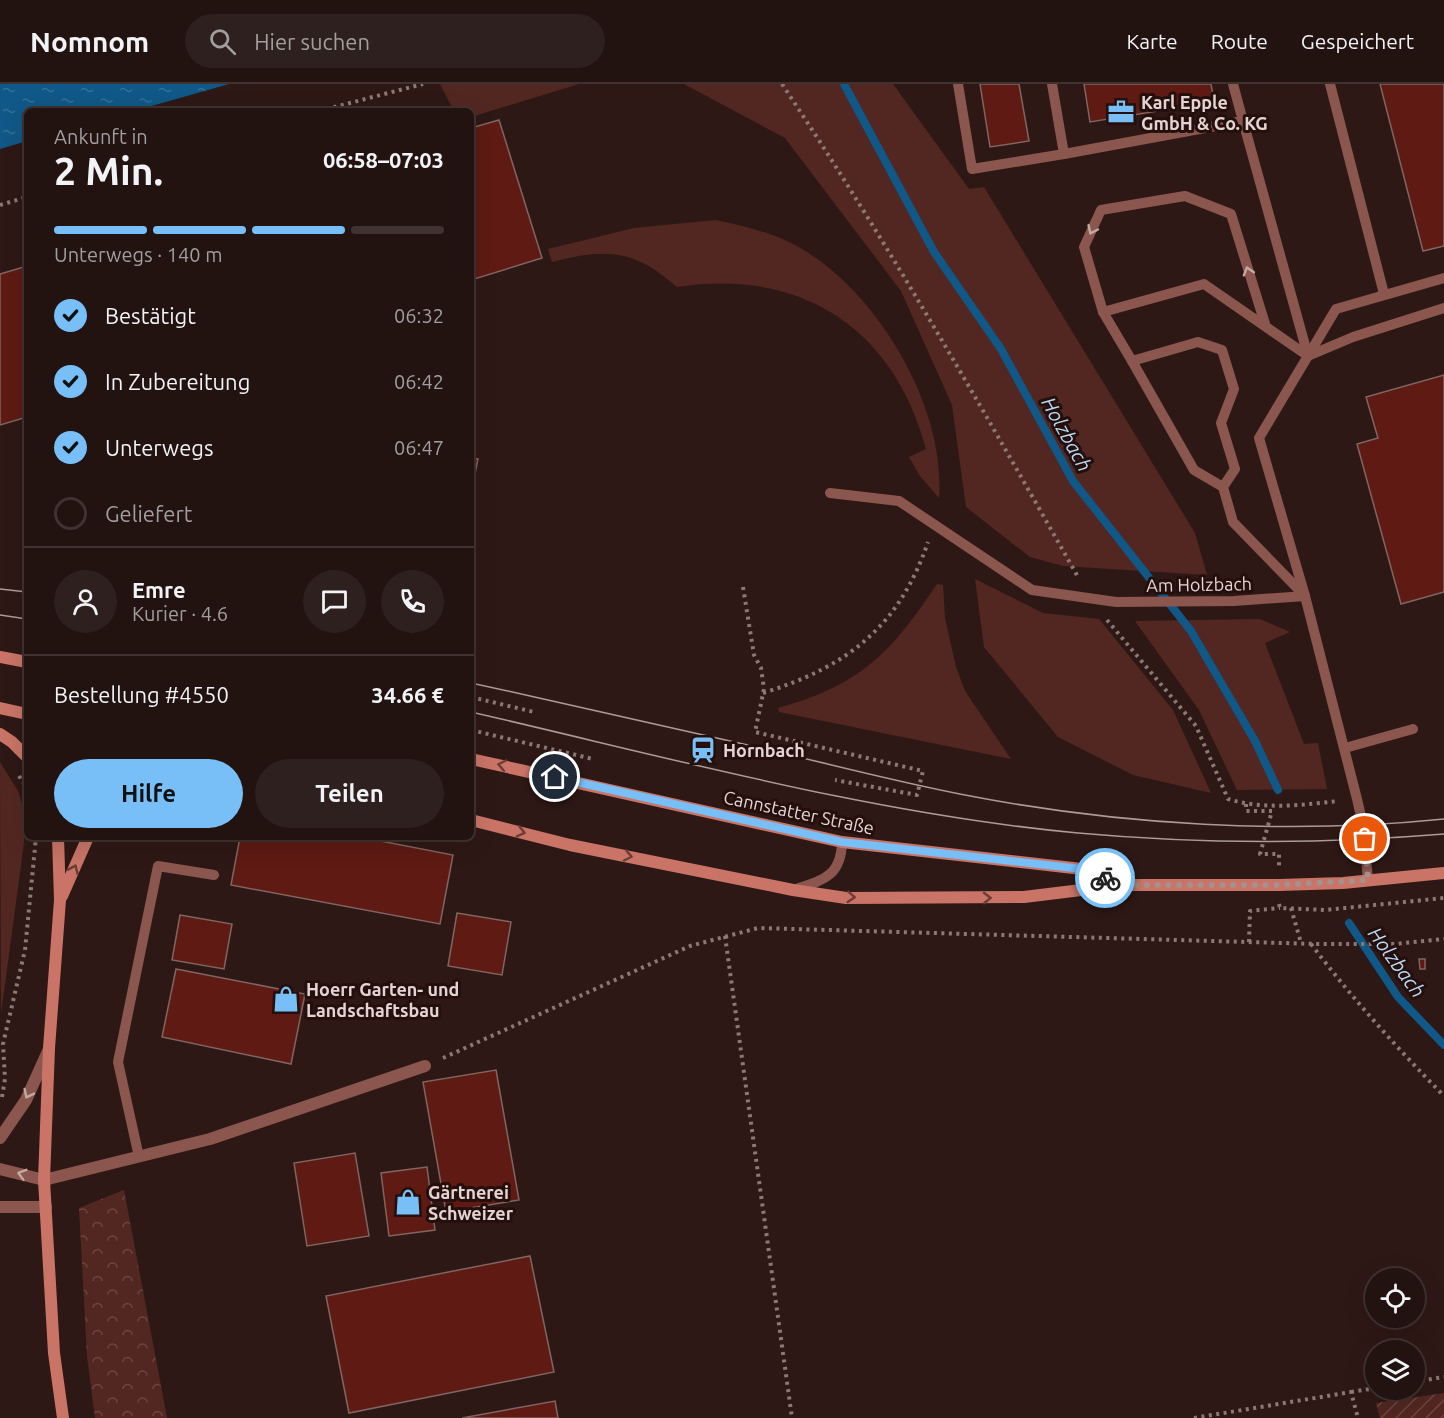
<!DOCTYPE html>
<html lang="de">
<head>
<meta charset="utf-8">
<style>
  body { margin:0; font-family:Ubuntu,sans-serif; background:#2e201e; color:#f1f3f6; height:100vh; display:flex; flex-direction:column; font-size:22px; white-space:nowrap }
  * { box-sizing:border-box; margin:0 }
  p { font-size:20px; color:#a29e9f }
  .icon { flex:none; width:33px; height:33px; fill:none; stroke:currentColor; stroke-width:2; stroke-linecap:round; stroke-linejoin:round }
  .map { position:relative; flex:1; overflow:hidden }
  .side { position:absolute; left:24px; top:24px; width:450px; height:732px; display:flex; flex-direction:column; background:#221210; border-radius:9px; box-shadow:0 6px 24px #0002,0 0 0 2px #3f3230 }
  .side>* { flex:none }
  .fabs { position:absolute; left:1365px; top:1184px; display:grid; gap:12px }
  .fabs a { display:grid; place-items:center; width:60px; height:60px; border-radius:50%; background:#221210; box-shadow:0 6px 24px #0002,0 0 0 2px #3f3230; font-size:30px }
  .pin { position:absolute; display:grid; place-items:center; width:51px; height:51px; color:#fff; margin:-26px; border:3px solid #fff; border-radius:50%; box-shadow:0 2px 6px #0007 }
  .courier { position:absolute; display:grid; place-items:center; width:60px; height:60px; margin:-30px; border:4px solid #78bff7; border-radius:50%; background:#fff; color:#222; box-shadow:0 2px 8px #0007 }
  .headline em { font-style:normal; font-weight:700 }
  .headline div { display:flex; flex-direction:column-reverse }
  .headline { display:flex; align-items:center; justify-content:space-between; height:102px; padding:0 30px }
  h1 { font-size:39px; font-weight:700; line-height:45px }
  .bar { display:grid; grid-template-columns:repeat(4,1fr); gap:9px 6px; align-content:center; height:72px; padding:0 30px }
  .bar i { height:8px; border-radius:4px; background:#3f3230 }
  .bar .active { background:#78bff7 }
  .bar p { grid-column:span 4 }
  .line { display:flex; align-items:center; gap:15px; padding:0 30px; border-top:2px solid #3f3230 }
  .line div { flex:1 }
  .round { display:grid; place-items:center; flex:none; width:63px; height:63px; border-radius:32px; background:#2e201e }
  ol { padding:0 30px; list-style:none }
  li { display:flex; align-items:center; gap:18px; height:66px }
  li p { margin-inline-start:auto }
  li .icon { padding:6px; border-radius:50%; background:#78bff7; color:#111; stroke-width:4 }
  li:last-child { color:#a29e9f }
  li i { width:33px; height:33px; border:3px solid #3f3230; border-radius:50% }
  .action { display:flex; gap:12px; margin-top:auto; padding:12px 30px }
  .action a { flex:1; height:69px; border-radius:36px; background:#78bff7; color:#111; font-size:24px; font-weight:700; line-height:69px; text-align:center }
  .action a+a { background:#2e201e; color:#f1f3f6 }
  header { display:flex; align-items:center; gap:36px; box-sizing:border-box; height:84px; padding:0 30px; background:#221210; border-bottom:2px solid #3f3230 }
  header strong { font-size:28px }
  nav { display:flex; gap:33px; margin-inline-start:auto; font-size:21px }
  .search { width:420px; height:54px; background:#2e201e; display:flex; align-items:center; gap:15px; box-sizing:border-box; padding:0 21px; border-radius:33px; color:#a29e9f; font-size:22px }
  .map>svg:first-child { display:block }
  .grass { fill:#532721 }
  .forest { fill:url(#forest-crowns) }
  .garden { fill:url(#garden-furrows) }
  .water { fill:url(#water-ripples) }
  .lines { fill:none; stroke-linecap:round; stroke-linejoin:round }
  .stream { stroke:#105887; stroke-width:8 }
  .building { fill:#5e1a13; stroke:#806561; stroke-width:1.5 }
  .path { stroke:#8b7976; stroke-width:4; stroke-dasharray:3 4.5; stroke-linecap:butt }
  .service { stroke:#8b564e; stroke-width:10 }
  .minor { stroke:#8b564e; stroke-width:12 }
  .secondary { stroke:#c97467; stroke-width:12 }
  .tram { stroke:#ac9b98; stroke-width:1.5 }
  .oneway { stroke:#c4a8a3 }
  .oneway2 { stroke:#6e3c35 }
  .done { stroke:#a4928f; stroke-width:6; stroke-dasharray:0 10.8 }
  .route { stroke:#78bff7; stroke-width:8 }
  .labels { text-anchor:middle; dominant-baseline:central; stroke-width:6; stroke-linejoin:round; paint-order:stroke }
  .poi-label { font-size:18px; font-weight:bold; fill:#e3d4d1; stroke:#240f0c; text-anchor:start }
  .street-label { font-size:18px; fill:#e3d4d1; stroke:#240f0c }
  .water-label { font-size:20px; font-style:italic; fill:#b8daf5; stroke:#240f0c }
</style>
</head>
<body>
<header>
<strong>Nomnom</strong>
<div class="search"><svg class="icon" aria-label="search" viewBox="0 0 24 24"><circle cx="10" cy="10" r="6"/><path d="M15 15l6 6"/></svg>Hier suchen</div>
<nav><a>Karte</a><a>Route</a><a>Gespeichert</a></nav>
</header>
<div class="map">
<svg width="1444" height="1334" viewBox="0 0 1444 1334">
  <defs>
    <pattern id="forest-crowns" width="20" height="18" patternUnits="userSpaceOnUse" patternTransform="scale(1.5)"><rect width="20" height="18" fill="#532721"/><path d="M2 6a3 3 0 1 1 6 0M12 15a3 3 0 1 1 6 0" fill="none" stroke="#6c4540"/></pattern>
    <pattern id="garden-furrows" width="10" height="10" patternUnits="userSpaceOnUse" patternTransform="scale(1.5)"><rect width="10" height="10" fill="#532721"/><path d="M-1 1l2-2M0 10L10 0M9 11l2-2" fill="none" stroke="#6c4540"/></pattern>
    <pattern id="water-ripples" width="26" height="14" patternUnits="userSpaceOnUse" patternTransform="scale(1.5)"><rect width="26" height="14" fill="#105887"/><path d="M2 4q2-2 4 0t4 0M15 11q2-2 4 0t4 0" fill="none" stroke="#336f97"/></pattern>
  </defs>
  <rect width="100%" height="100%" fill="#2e1815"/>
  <!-- grass -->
  <g class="grass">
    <polygon points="440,0 579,0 471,33 471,27 454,27"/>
    <polygon points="684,0 893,0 969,105 984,103 1195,449 1207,491 1063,482 1030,473 966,423 952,321 901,207 785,54"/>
    <path d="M716,136C749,143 782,151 810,170C882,217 946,326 939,414L920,392L909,373L926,365C894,243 800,184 677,203C634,165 606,164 552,178L548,165L634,144Z"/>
    <polygon points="975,495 1043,529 1099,535 1173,626 1211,709 1133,691 1058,653 984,563"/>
    <path d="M937,500L943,501L945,534L956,583L965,607L1011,675L779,628L778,624C861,601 891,569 937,500Z"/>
    <polygon points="1260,535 1290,548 1265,559 1304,660 1318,659 1327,705 1237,706 1199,626 1135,537"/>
    <polygon points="0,678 18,707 27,736 1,930"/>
  </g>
  <!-- forest -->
  <polygon class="forest" points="124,1106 167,1334 95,1334 87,1272 79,1124"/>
  <!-- garden -->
  <polygon class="garden" points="1444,1309 1444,1334 1380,1334 1376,1319"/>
  <!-- water -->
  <polygon class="water" points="0,0 229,0 134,27 27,27 27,57 0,65"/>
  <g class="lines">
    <!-- stream -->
    <g class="stream">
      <polyline points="844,0 934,168 1001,265 1073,397 1191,547 1255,657 1278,706"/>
      <polyline points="1349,839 1398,913 1444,961"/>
    </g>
  </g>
  <!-- building -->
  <g class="building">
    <polygon points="980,0 1019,0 1029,57 990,63"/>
    <polygon points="1084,0 1211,0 1214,18 1090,38"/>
    <polygon points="1380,0 1444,0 1444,162 1423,167"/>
    <polygon points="499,36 542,174 471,196 471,44"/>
    <polygon points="27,182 27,333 0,341 0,190"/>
    <polygon points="1444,291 1444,508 1401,520 1357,360 1378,354 1366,313"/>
    <polygon points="471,374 478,375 471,410"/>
    <polygon points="240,753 360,753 453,771 440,840 231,801"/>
    <polygon points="457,829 511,838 502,891 448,882"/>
    <polygon points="180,831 232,840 224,885 172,876"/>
    <polygon points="1419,875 1425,875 1425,885 1420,885"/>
    <polygon points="176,885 305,910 291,980 162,953"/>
    <polygon points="496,986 519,1116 446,1128 423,998"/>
    <polygon points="355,1069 369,1152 307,1162 294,1079"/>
    <polygon points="427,1083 435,1146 389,1152 381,1089"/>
    <polygon points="530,1172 554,1288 349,1329 326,1212"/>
    <polygon points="555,1317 558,1334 462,1334"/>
  </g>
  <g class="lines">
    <!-- path -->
    <g class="path">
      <path d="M782,0C888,159 984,327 1078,493"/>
      <polyline points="319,27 423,0"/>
      <polyline points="0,121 27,113"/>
      <polyline points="743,503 754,571 761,584 764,605 755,648 923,687 917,711 835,696"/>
      <path d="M1107,536L1196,642L1228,715C1262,726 1303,721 1338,717"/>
      <path d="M763,609C847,583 899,543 928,458"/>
      <polyline points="471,613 534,628"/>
      <polyline points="471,646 593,675"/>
      <polyline points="19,692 27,704"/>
      <polyline points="1246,720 1246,727 1272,727 1260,770 1279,770 1279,783"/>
      <polyline points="1279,820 1280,824 1325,826 1444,814"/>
      <polyline points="1291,824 1301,859"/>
      <polyline points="725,852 792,1334"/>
      <polyline points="1249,858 1250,827 1280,824"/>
      <path d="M1311,860C1352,914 1397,964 1444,1012"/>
      <polyline points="443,974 690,862 758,844 1317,860 1395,860 1444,855"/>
      <polyline points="2,1013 5,995 3,960 25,866 36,753"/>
      <polyline points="1414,1298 1444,1293"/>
      <polyline points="1351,1308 1376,1304"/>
      <polyline points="1194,1334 1351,1308 1358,1334"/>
    </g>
    <!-- service -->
    <g class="service">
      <polyline points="958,0 972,85 1064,70"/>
      <polyline points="1052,0 1064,70 1243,37 1308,272 1353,253 1444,224"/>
      <polyline points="1233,0 1243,37"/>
      <polyline points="1330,0 1384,210"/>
      <polyline points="1103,228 1132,277"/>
      <polyline points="1266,243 1231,130 1185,112 1101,126 1084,163 1103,228 1204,200 1308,272"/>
      <polyline points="1223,403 1194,386 1132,277 1198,258 1222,266 1234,305 1221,339 1235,385 1223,403 1233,438 1303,510"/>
      <polyline points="830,409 899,417 1032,506 1116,518 1234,517 1305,512"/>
      <polyline points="1345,664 1413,645"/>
      <polyline points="1368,796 1363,741 1357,715 1305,512 1259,354 1336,225 1444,194"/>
      <path d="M793,806C823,796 841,793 842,758"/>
      <polyline points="139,1073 118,978 158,782 214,791"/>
    </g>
    <!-- minor -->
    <g class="minor">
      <polyline points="0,1054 26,1016 49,965"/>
      <polyline points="0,1085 44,1096 210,1055 425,982"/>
      <polyline points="0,1123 46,1123"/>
    </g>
    <!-- secondary -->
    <g class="secondary">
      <polyline points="0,573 27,578"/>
      <polyline points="0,624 27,630"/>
      <polyline points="0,650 12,658 27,673"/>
      <polyline points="471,675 842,758 1082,785 1121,800"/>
      <polyline points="471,736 570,761 793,806 846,814 1024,813 1122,801 1279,801 1343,799 1444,789"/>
      <polyline points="58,753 60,816 49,964 44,1096 54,1269 63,1334"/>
      <polyline points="62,812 88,753"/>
    </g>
    <!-- tram -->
    <g class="tram">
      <polyline points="0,505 27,508"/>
      <polyline points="0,531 27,535"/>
      <path d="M471,599C568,620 665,642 761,664C829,680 897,698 965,711C1119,741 1288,751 1444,735"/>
      <path d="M471,628C671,674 873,730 1078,749C1199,760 1323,760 1444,750"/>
    </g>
  </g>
  <!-- one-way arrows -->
  <defs><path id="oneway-chevron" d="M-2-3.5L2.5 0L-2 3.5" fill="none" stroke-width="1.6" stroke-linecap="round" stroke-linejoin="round" transform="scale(1.5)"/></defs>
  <g class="oneway">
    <use href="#oneway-chevron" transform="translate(1092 146) rotate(115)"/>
    <use href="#oneway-chevron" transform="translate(1248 187) rotate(-107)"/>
    <use href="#oneway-chevron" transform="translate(28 1010) rotate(116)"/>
    <use href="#oneway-chevron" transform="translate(22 1090) rotate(-164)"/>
  </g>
  <g class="oneway2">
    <use href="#oneway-chevron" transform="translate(502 681) rotate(-168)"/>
    <use href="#oneway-chevron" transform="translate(521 748) rotate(14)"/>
    <use href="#oneway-chevron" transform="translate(628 772) rotate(12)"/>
    <use href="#oneway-chevron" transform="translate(74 785) rotate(-66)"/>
    <use href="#oneway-chevron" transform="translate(851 813) rotate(3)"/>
    <use href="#oneway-chevron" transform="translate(987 814) rotate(-1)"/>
  </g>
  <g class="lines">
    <!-- done -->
    <polyline class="done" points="1105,794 1122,801 1279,801 1368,796 1365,755"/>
    <!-- route -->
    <polyline class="route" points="555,693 842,758 1082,785 1105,794"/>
  </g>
  <!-- icons -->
  <defs>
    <g id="office-bare" transform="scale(2.07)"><path d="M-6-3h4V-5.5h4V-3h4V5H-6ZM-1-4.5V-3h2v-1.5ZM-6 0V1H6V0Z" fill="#78bff7" stroke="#240f0c" stroke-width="2.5" paint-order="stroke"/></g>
    <g id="station-bare" transform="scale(2.07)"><path d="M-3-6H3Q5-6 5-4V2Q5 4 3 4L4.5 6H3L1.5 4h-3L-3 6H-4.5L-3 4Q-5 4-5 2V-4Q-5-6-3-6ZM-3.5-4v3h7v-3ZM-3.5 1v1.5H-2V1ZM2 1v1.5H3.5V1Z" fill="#78bff7" stroke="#240f0c" stroke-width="2.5" paint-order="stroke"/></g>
    <g id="shop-bare" transform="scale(2.07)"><path d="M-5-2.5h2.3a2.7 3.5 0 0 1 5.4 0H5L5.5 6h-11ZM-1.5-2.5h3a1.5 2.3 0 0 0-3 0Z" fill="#78bff7" stroke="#240f0c" stroke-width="2.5" paint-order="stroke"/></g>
  </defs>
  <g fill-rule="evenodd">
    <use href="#office-bare" x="1121" y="28"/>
    <use href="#station-bare" x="703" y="666"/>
    <use href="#shop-bare" x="286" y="915"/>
    <use href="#shop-bare" x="408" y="1118"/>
  </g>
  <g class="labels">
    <!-- poi labels -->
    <g class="poi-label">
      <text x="1141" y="18">Karl Epple<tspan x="1141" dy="21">GmbH &amp; Co. KG</tspan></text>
      <text x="723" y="666">Hornbach</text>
      <text x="306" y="905">Hoerr Garten- und<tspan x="306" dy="21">Landschaftsbau</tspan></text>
      <text x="428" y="1108">Gärtnerei<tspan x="428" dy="21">Schweizer</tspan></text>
    </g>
    <!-- street labels -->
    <g class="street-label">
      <text transform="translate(1199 500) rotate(-1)">Am Holzbach</text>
      <text transform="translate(799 728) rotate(12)">Cannstatter Straße</text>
    </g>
    <!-- water labels -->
    <g class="water-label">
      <text transform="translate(1067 350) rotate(61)">Holzbach</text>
      <text transform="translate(1397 878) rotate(54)">Holzbach</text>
    </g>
  </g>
</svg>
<div class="fabs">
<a><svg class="icon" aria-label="locate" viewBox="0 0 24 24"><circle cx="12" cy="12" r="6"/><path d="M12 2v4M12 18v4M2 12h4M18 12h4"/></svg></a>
<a><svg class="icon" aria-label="layers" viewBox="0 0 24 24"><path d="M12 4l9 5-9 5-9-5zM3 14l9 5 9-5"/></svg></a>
</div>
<div class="pin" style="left:1365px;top:755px;background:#ea580c"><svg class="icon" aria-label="bag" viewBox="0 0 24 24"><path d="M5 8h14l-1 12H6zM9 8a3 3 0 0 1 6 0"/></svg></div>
<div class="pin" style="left:555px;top:693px;background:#1f2937"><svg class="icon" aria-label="home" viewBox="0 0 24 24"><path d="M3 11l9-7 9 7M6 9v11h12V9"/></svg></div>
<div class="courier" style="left:1105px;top:794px"><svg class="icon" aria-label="bike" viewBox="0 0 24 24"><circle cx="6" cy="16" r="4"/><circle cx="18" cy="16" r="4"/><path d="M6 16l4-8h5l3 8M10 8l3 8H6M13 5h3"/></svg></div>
<section class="side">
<div class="headline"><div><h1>2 Min.</h1><p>Ankunft in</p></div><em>06:58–07:03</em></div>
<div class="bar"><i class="active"></i><i class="active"></i><i class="active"></i><i></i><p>Unterwegs · 140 m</p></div>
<ol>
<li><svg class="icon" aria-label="check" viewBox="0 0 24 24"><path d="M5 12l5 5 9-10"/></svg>Bestätigt<p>06:32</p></li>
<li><svg class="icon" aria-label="check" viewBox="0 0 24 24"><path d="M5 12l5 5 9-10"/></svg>In Zubereitung<p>06:42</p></li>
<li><svg class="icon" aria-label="check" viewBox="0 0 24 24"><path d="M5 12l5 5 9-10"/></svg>Unterwegs<p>06:47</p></li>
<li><i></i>Geliefert</li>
</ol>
<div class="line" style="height:108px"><a class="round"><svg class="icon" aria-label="person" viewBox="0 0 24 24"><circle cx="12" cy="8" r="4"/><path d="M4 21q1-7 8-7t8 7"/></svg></a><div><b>Emre</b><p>Kurier · 4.6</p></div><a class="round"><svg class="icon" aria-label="chat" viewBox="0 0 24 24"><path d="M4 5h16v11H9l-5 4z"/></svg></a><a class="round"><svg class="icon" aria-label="phone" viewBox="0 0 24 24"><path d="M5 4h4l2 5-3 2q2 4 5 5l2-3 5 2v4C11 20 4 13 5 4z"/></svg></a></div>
<div class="line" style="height:78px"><div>Bestellung #4550</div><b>34.66 €</b></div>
<div class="action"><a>Hilfe</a><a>Teilen</a></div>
</section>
</div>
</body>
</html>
